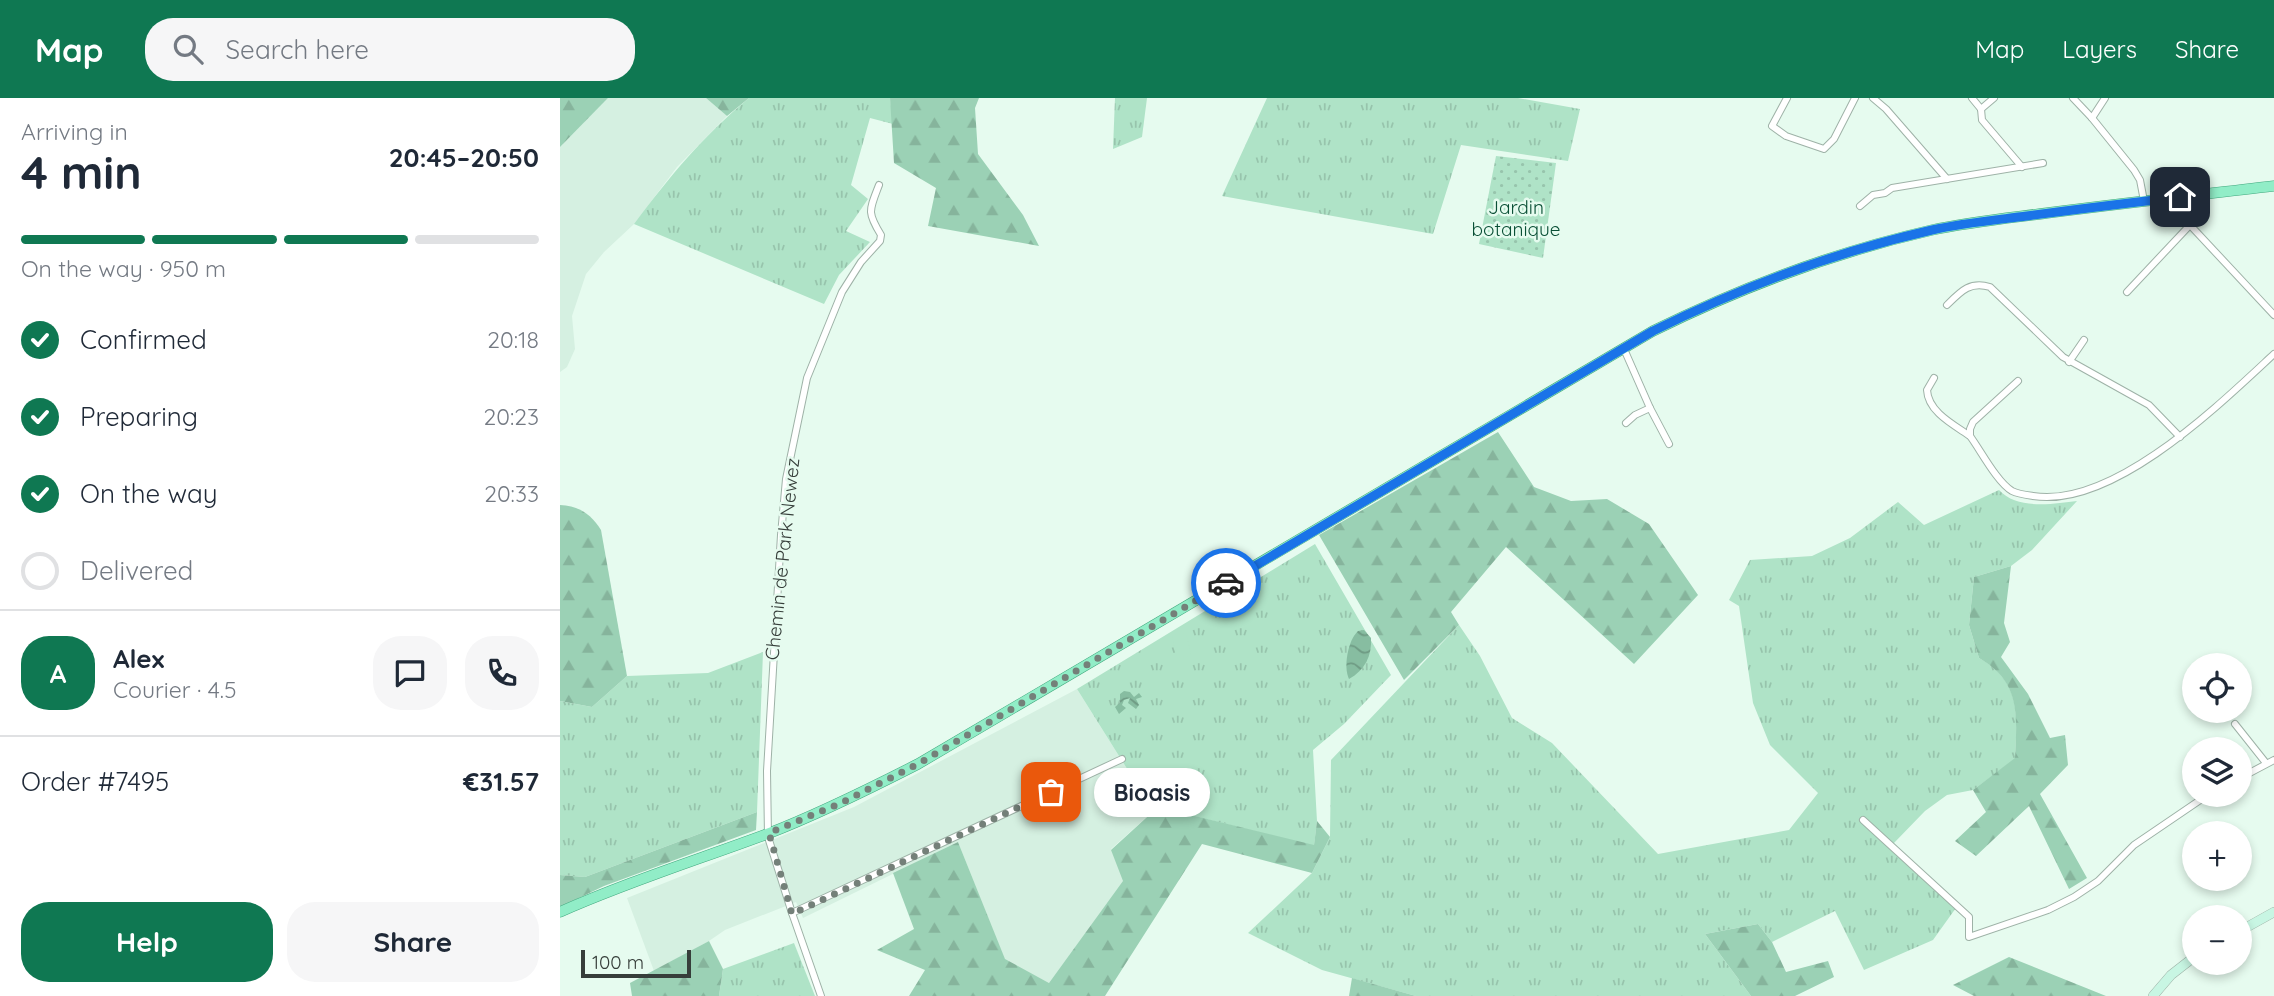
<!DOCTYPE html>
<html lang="en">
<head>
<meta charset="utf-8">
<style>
  body { margin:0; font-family:Quicksand,sans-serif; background:#f6f6f7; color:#1f2937; height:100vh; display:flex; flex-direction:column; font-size:26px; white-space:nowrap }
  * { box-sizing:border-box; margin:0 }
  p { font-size:23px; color:#747a83 }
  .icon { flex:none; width:38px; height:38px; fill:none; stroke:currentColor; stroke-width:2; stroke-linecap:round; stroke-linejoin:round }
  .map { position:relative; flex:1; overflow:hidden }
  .panel { display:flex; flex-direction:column; background:#fff; width:560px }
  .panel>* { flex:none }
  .fabs { position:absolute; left:1622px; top:555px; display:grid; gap:14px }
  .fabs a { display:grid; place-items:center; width:70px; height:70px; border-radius:50%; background:#fff; box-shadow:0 4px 10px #0003; font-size:35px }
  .scale { position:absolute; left:21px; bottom:18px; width:110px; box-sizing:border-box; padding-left:7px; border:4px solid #363e3a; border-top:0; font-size:19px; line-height:24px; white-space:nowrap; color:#363e3a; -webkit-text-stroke:5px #e6fbef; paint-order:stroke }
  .pin { position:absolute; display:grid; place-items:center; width:60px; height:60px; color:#fff; margin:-30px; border-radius:14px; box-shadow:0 4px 10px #0006 }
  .courier { position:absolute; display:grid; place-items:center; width:70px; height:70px; margin:-35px; border:5px solid #1a73e8; border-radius:50%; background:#fff; color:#222; box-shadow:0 2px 9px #0007 }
  .bubble { position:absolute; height:49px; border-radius:24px; background:#fff; box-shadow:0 4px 10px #0003; font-size:23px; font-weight:800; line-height:49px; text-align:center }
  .summary em { font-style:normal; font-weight:800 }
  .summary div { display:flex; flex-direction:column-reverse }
  .summary { display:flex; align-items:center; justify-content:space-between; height:119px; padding:0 21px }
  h1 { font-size:46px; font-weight:800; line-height:52px }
  .bar { display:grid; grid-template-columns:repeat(4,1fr); gap:10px 7px; align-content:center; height:84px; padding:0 21px }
  .bar i { height:9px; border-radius:5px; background:#e0e1e3 }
  .bar .on { background:#0f7852 }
  .bar p { grid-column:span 4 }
  .line { display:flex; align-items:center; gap:18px; padding:0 21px; border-top:2px solid #e0e1e3 }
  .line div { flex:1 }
  .round { display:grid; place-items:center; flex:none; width:74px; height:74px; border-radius:28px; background:#f6f6f7 }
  ol { padding:0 21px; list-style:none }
  li { display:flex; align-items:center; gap:21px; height:77px }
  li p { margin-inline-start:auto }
  li .icon { padding:7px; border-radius:50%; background:#0f7852; color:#fff; stroke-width:4 }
  li:last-child { color:#747a83 }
  li i { width:38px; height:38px; border:4px solid #e0e1e3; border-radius:50% }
  .cta { display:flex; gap:14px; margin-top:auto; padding:14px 21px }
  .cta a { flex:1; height:80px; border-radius:28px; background:#0f7852; color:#fff; font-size:28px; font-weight:800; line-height:80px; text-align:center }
  .cta a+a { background:#f6f6f7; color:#1f2937 }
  header { display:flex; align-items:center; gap:42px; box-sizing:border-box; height:98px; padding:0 35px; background:#0f7852; color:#fff }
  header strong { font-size:33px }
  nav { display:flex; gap:38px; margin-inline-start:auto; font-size:24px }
  .search { width:490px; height:63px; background:#f6f6f7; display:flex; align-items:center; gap:18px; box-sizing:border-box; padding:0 24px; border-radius:28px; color:#747a83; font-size:26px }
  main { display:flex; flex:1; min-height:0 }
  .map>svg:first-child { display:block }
  .built { fill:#d5f0e1 }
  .grass { fill:url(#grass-tufts) }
  .forest { fill:url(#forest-firs) }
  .garden { fill:url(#garden-dots) }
  .pitch { fill:#afe3c7 }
  .water { fill:url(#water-waves) }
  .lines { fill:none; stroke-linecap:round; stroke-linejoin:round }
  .street-casing { stroke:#9eb2a7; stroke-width:8 }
  .secondary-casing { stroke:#9eb2a7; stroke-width:10 }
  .primary-casing { stroke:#41a87e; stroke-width:11 }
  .street { stroke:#fff; stroke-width:6 }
  .secondary { stroke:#c8f6e3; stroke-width:9 }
  .primary { stroke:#91edc7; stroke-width:10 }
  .done { stroke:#748079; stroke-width:7; stroke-dasharray:0 12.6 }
  .route { stroke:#1a73e8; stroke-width:9 }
  .labels { text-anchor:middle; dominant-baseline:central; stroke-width:5; stroke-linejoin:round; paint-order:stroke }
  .park-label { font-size:19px; fill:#094f35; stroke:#e6fbef }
  .street-label { font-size:19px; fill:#363e3a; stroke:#e6fbef }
</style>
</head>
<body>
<header>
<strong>Map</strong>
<div class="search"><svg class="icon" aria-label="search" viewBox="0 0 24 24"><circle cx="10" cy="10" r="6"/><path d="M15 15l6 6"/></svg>Search here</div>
<nav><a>Map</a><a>Layers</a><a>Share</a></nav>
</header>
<main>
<section class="panel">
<div class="summary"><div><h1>4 min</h1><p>Arriving in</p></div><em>20:45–20:50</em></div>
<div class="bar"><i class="on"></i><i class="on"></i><i class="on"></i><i></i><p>On the way · 950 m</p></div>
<ol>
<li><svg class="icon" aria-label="check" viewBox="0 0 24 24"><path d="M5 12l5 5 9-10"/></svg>Confirmed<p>20:18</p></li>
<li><svg class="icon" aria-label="check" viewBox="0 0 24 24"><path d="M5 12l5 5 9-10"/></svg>Preparing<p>20:23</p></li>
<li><svg class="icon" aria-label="check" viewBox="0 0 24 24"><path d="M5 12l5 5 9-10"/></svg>On the way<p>20:33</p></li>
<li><i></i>Delivered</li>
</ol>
<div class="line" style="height:126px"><b class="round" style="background:#0f7852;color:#fff">A</b><div><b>Alex</b><p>Courier · 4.5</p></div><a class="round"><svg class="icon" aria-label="chat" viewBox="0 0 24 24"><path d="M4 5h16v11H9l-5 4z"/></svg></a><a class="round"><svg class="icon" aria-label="phone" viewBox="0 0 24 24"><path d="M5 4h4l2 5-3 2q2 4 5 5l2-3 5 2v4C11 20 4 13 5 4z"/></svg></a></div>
<div class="line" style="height:91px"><div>Order #7495</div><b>€31.57</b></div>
<div class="cta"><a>Help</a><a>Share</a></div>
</section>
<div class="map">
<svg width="1714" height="898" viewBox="0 0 1714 898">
  <defs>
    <pattern id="grass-tufts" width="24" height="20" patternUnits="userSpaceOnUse" patternTransform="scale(1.75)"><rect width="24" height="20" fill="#afe3c7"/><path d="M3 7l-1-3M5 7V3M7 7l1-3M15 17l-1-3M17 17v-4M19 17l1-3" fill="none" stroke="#97c4ac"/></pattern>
    <pattern id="forest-firs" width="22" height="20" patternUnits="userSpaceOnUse" patternTransform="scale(1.75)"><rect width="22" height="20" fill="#9bd1b5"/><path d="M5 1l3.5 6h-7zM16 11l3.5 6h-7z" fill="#86b49c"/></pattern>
    <pattern id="garden-dots" width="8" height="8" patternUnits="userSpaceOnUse" patternTransform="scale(1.75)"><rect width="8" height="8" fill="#afe3c7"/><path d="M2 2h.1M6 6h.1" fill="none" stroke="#97c4ac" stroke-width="1.8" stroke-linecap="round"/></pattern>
    <pattern id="water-waves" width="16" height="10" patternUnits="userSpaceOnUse" patternTransform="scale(1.75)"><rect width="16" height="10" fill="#87bda1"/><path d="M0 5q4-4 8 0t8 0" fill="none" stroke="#6f9b84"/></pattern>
  </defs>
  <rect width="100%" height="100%" fill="#e6fbef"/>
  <!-- built -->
  <g class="built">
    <polygon points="48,0 146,0 167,18 117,69 74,126 44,154 26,176 12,218 15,251 7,269 0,274 0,49"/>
    <polygon points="517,591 586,701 598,709 551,751 564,783 489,885 445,862 398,744 243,820 236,804 165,832 149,843 94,873 67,800 294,709"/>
  </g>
  <!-- grass -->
  <g class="grass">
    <path d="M189,0H330L333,26L310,20L291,87L308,101L286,133L310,144L279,177L264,206L74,126C110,78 143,38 189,0Z"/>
    <polygon points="555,0 587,0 582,39 553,51"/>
    <polygon points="707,0 958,0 1020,11 1008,63 901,47 873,136 662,98"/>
    <path d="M1439,392C1457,412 1493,406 1517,403L1472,452L1451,468L1414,479L1409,527L1419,560C1462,584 1457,617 1455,661L1413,692L1387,697L1365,713L1333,746L1398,807L1373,842L1304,872L1275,813L1212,844L1198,826L1145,836L1191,898H856L762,872L688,835L752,775L770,739L771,662L899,527L920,558L952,620L992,645L1098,756L1229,732L1258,695L1210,647L1193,605L1179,508L1169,502L1190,462L1252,458L1290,440L1338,404L1364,427Z"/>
    <polygon points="755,446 831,577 784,626 753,652 757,723 754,748 598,709 586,701 517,591"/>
    <polygon points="203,554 197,714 25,779 0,777 0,603 32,609 67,578 148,575"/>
    <polygon points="234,845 255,898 159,898 163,871"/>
  </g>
  <!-- forest -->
  <g class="forest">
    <polygon points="0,0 48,0 0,49"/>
    <polygon points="146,0 189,0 167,18"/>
    <polygon points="330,0 419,0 415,10 418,56 463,117 479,148 368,128 376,90 334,65"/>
    <polygon points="938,334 974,389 1011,403 1047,401 1089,426 1138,497 1074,566 946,449 891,514 899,527 844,582 759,437"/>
    <path d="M0,407C19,408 31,416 41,432L67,578L32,609L0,603Z"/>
    <path d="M1451,468L1444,525L1450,544L1441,559L1468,596L1490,640L1505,637L1508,667L1480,696L1527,780L1509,791L1469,708L1416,758L1395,743L1426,714L1413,692L1455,660C1457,617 1461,584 1419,560L1409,527L1414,479Z"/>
    <polygon points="598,709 754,747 757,723 770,739 752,775 642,746 545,898 349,898 365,872 317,852 354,831 333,775 398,744 445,861 489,885 563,783 551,752"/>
    <polygon points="197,714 196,732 44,788 0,809 0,777 25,779"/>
    <polygon points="1198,826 1212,844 1226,874 1268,863 1274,879 1235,898 1191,898 1145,836"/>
    <polygon points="149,843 163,871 159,898 72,898 70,885"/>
    <polygon points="1449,859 1546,898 1414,898 1393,887"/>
    <polygon points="792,880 856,898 789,898"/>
  </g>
  <!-- garden -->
  <polygon class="garden" points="936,58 996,65 983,160 919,146"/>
  <!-- pitch -->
  <polygon class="pitch" points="626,535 631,556 630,558 617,560 612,539 613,537"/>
  <!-- water -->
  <g class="water">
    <path d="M804,532L811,540C812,558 805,572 789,581C783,569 788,542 798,533Z"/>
    <polygon points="564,593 570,594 574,599 579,595 582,599 576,601 579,607 576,611 568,605 570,600 564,602 562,607 566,610 559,616 555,609 560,605 560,596"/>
  </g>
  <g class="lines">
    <!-- street casing -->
    <g class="street-casing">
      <g id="street">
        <polyline points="1227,0 1212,28 1226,38 1264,51 1274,41 1295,0"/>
        <polyline points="1313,0 1326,11 1387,81"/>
        <polyline points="1412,0 1421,11"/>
        <polyline points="1513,0 1532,20 1574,72 1580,82 1584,103"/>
        <polyline points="1421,11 1422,22 1462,69"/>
        <polyline points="1421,11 1434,0"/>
        <polyline points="1532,20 1545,0"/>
        <polyline points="1620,99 1625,120 1630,127 1714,217"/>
        <polyline points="1300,108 1313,97 1325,95 1332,90 1483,65"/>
        <polyline points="1567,194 1630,127"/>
        <path d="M1387,207C1401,193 1410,183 1430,189L1503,259L1589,307L1620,339"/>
        <polyline points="1064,251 1090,310 1109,346"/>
        <polyline points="1509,264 1524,242"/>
        <path d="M1374,280L1367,292C1368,314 1394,327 1410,338"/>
        <path d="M1458,283L1413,324L1410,331V338C1421,353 1437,384 1452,393C1458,396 1466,397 1473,398C1553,411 1660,306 1714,256"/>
        <polyline points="1066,325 1075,317 1090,310"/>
        <polyline points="1675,626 1706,665"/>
        <polyline points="1680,680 1714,662"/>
        <polyline points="1303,722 1409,819 1409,839 1488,812 1514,799 1538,783 1574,747 1649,696"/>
        <polyline points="232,815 562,661"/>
        <path d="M261,898L232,815L208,739L207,673L221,437L226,381L247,280L282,194L301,164L320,143L321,137C307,114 309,113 319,87"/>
      </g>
    </g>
    <!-- secondary casing -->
    <g class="secondary-casing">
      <g id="secondary">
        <polyline points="1680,833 1714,814"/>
        <polyline points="1593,898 1611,877 1634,859"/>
      </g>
    </g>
    <!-- primary casing -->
    <g class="primary-casing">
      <path id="primary" d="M0,814C67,784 137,762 207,736C259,716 309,691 358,666L1093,233C1182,189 1275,154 1372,132C1409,124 1449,120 1487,115C1563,105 1638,97 1714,88"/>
    </g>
    <!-- street -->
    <use href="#street" class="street"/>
    <!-- secondary -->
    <use href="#secondary" class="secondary"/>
    <!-- primary -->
    <use href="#primary" class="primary"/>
  </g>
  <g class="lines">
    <!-- done -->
    <polyline class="done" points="491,694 232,816 209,735 281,705 358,666 666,485"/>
    <!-- route -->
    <path class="route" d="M666,485L1093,233C1182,189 1275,154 1372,132C1403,125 1436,122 1467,118C1518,111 1569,105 1620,99"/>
  </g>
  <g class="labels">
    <!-- park labels -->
    <g class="park-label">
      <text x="956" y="109">Jardin<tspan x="956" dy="22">botanique</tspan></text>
    </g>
    <!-- street labels -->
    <g class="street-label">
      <text transform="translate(222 461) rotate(-84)">Chemin de Park Newez</text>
    </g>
  </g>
</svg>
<div class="fabs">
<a><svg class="icon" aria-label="locate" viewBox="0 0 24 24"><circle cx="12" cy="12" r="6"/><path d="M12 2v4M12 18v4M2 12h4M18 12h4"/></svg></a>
<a><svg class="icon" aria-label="layers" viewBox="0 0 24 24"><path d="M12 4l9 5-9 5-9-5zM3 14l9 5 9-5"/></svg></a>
<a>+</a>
<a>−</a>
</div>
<div class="scale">100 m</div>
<div class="pin" style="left:491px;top:694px;background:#ea580c"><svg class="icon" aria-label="bag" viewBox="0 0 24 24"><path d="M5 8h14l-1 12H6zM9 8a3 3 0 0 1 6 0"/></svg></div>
<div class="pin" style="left:1620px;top:99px;background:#1f2937"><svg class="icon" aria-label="home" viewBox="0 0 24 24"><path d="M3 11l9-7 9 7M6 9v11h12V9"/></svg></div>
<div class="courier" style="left:666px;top:485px"><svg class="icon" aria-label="car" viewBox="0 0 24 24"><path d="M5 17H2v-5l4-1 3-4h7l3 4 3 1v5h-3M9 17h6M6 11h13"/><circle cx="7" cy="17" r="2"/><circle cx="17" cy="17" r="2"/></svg></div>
<div class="bubble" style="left:534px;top:670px;width:116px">Bioasis</div>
</div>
</main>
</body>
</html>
